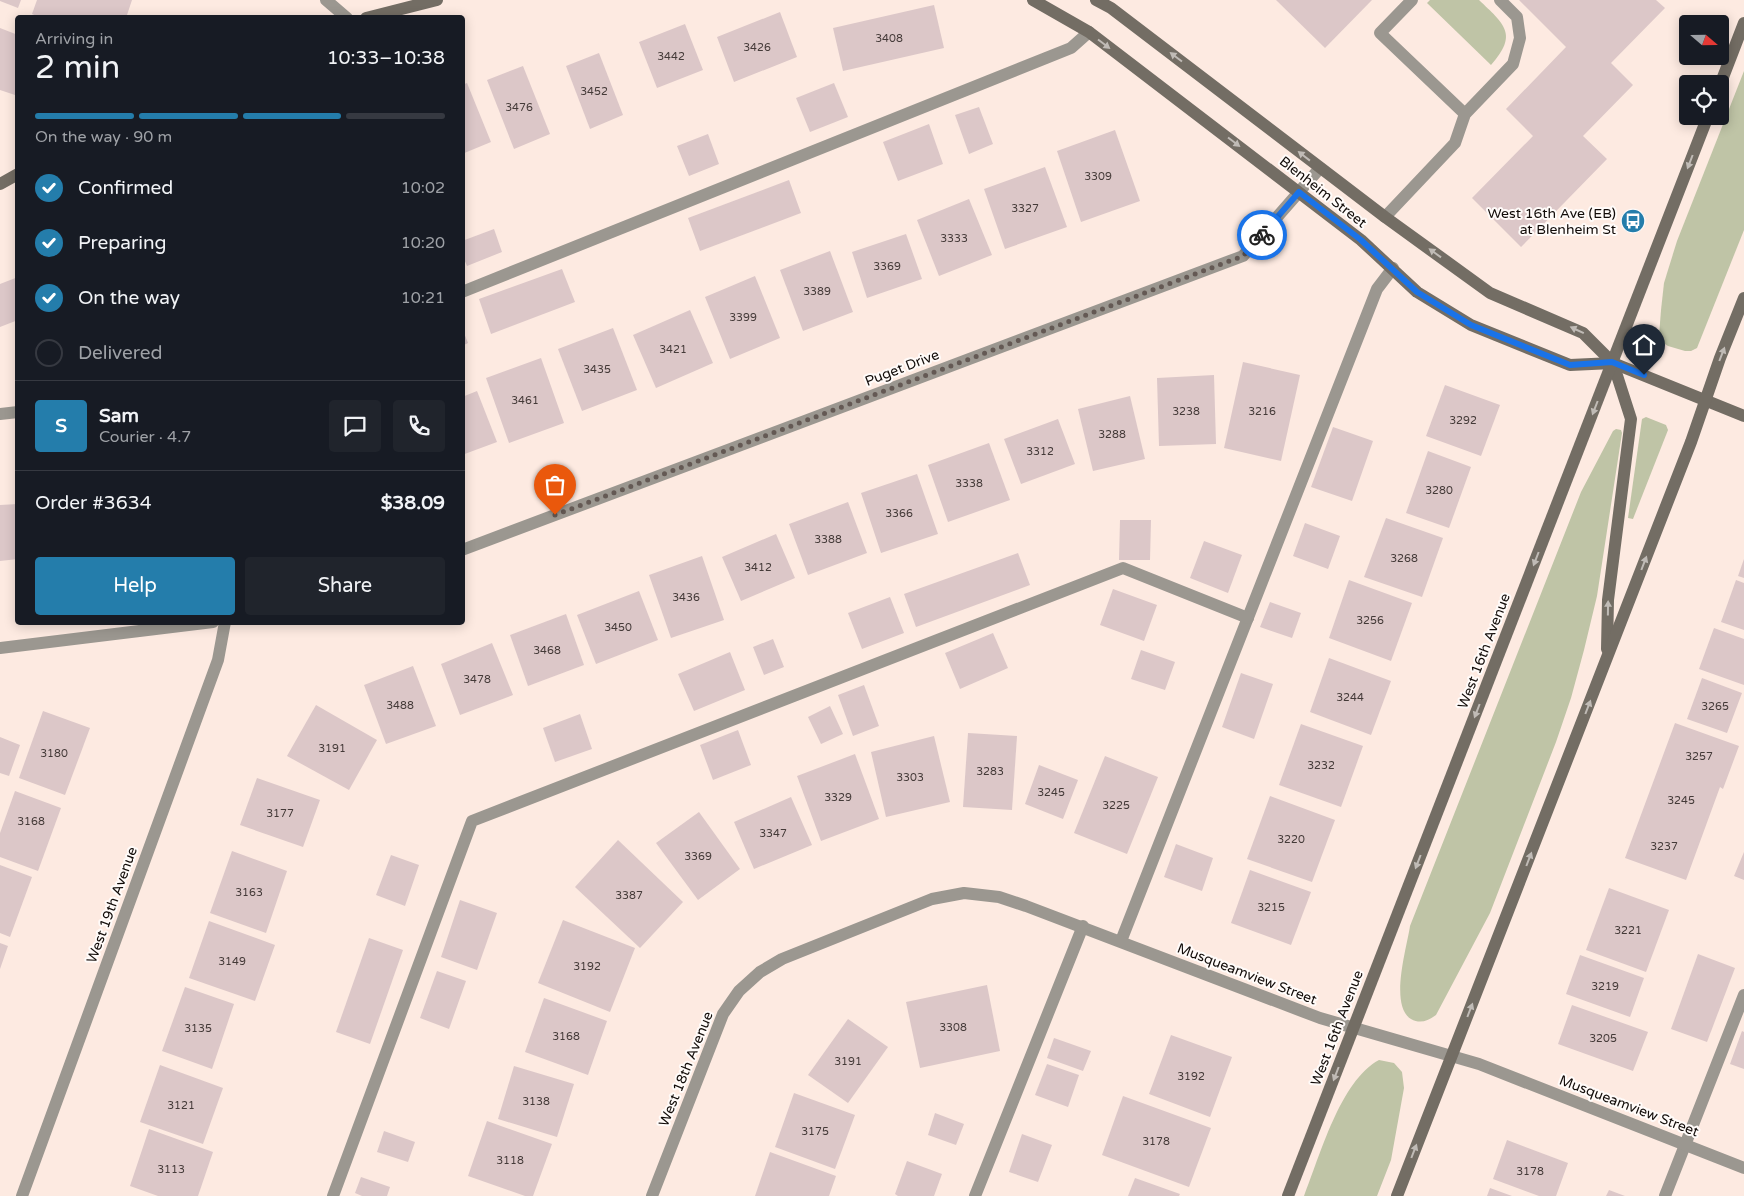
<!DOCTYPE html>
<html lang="en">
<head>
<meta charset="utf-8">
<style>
  body { margin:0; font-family:"Varela Round",sans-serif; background:#20242c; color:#f1f3f6; height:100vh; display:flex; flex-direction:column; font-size:19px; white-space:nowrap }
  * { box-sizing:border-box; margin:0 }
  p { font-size:16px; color:#9ea1a6 }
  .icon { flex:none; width:28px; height:28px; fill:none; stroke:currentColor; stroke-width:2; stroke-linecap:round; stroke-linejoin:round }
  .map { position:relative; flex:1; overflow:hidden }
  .panel { position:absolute; left:15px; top:15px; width:450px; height:610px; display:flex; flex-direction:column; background:#171b24; border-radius:5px; box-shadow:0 2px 12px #0003 }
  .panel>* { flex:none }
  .needle { width:32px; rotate:110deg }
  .fabs { position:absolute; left:1679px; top:15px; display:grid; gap:10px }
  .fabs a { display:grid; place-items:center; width:50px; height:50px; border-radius:5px; background:#171b24; box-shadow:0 2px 12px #0003; font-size:25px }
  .pin { position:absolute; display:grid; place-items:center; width:42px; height:42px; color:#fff; margin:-51px -21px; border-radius:50% 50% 50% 0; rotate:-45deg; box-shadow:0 0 5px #0007 }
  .pin .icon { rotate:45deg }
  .courier { position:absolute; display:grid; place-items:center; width:50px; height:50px; margin:-25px; border:4px solid #1a73e8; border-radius:50%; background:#fff; color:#222; box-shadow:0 1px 6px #0007 }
  .summary em { font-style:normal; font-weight:600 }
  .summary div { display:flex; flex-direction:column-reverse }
  .summary { display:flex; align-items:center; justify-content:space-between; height:85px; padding:0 20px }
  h1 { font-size:32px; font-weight:600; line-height:38px }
  .bar { display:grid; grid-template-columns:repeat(4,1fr); gap:8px 5px; align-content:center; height:60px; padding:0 20px }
  .bar i { height:6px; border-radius:4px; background:#363941 }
  .bar .current { background:#247dab }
  .bar p { grid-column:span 4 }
  .line { display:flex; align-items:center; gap:12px; padding:0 20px; border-top:1px solid #363941 }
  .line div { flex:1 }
  .round { display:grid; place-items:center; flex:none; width:52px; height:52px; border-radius:5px; background:#20242c }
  ol { padding:0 20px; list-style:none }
  li { display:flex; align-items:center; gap:15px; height:55px }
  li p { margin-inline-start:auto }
  li .icon { padding:5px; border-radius:50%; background:#247dab; color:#fff; stroke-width:4 }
  li:last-child { color:#9ea1a6 }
  li i { width:28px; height:28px; border:2px solid #363941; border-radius:50% }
  .primary-button { display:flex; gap:10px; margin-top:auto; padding:10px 20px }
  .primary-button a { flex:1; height:58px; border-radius:5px; background:#247dab; color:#fff; font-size:20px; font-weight:600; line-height:58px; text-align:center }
  .primary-button a+a { background:#20242c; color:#f1f3f6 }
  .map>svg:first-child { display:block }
  .green { fill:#bfc4a6 }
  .building { fill:#dcc7c8 }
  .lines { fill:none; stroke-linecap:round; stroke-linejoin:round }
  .lane { stroke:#9b9790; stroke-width:12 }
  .street { stroke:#9b9790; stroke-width:12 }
  .secondary { stroke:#736d64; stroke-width:12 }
  .oneway { fill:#c0bbb6 }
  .done { stroke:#645954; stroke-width:5; stroke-dasharray:0 9 }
  .route { stroke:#1a73e8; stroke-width:6 }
  .labels { text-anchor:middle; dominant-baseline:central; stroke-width:4; stroke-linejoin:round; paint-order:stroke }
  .number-label { font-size:11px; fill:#443a38 }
  .street-label { font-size:14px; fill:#110b08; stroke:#fffbf9 }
  .poi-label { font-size:14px; fill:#110b08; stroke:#fffbf9; text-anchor:end }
</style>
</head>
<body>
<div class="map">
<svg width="1744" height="1196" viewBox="0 0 1744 1196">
  <rect width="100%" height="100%" fill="#fdeae1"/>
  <!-- green -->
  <g class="green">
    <path d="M1430,0H1479C1504,24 1519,34 1491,65L1427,3Z"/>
    <polygon points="1744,71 1744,230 1697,348 1691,351 1685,351 1668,346 1662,342 1659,336 1661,310 1664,283 1677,241"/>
    <polygon points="1646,417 1666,425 1668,430 1633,519 1628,518 1642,419"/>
    <path d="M1616,429L1621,430L1622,433L1597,596L1584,650L1571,698L1556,742L1490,913L1436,1015C1428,1021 1420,1024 1411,1019C1389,1006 1407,947 1410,926L1581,492L1613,431Z"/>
    <path d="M1379,1060L1394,1063L1402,1072L1404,1088L1391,1160L1377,1196H1304C1320,1156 1340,1081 1379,1060Z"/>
  </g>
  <!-- building -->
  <g class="building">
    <polygon points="0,0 21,0 18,8 0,1"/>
    <polygon points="37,0 132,0 126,18 41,18 32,14"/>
    <polygon points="1276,0 1372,0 1325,48"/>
    <polygon points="1519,0 1656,0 1665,8 1611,63 1633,85 1583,136 1607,159 1521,247 1472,198 1533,136 1506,109 1566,47"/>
    <polygon points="934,5 944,48 843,71 833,28"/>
    <polygon points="780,12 797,57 734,82 717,37"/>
    <polygon points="685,24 703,70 657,88 639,42"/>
    <polygon points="0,28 18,35 18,96 0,90"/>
    <polygon points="599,53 623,115 590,129 566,66"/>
    <polygon points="523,66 550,134 514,149 487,80"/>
    <polygon points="467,83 491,142 462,154 462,85"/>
    <polygon points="834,83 848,117 810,132 796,98"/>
    <polygon points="979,107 993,144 969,154 955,115"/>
    <polygon points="929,124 943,164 898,181 883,142"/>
    <polygon points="1115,130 1140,201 1081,222 1057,151"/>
    <polygon points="708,134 719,164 689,176 677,146"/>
    <polygon points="1045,167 1067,227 1005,249 984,189"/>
    <polygon points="789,180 801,213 700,251 688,218"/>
    <polygon points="969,199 992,255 939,276 917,220"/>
    <polygon points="494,229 502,252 467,266 462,254 462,241"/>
    <polygon points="906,234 922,279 867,298 852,252"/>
    <polygon points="830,251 853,312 803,331 780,270"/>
    <polygon points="562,269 575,302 491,334 479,299"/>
    <polygon points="755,276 780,338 730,359 705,297"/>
    <polygon points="18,277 18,320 0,327 0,284"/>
    <polygon points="690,310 713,363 656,388 633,335"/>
    <polygon points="462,328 468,343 462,346"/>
    <polygon points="613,328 637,390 582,411 558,349"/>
    <polygon points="541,358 564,423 509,443 486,378"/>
    <polygon points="1243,362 1300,375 1281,461 1224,448"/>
    <polygon points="1214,375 1216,444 1159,446 1157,378"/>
    <polygon points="1445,385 1500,405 1481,456 1426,436"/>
    <polygon points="477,391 497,442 462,455 462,397"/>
    <polygon points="1130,396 1145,459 1093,471 1078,409"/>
    <polygon points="1058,419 1075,464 1021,484 1004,439"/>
    <polygon points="1333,427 1373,441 1352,501 1311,487"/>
    <polygon points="989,443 1010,500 948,522 928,465"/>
    <polygon points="1428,451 1471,467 1449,528 1406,513"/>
    <polygon points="917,474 938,534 881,553 861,493"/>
    <polygon points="848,502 867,553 808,575 789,524"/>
    <polygon points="18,504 18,559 0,561 0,505"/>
    <polygon points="1386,518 1443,538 1422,597 1364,577"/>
    <polygon points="1120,520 1151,520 1150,560 1119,560"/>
    <polygon points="1305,523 1340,536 1328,569 1293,556"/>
    <polygon points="776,534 795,578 741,601 722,557"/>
    <polygon points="1204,541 1242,555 1228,593 1190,578"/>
    <polygon points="1018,553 1030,585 916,627 904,594"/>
    <polygon points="702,556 724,620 671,638 649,575"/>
    <polygon points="1744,559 1744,578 1738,576"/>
    <polygon points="1349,580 1412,603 1391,661 1329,638"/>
    <polygon points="1736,580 1744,583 1744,630 1721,622"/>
    <polygon points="1113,589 1157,605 1144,641 1100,625"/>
    <polygon points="639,591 658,640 596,664 577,615"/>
    <polygon points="890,597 904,633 862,649 848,613"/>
    <polygon points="1270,602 1301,613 1292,638 1260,627"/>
    <polygon points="566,614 584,665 528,686 510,635"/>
    <polygon points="1714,628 1744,639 1744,685 1699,669"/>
    <polygon points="993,633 1008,668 960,689 945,653"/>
    <polygon points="773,639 784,667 764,675 753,647"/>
    <polygon points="492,643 513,695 460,715 441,664"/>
    <polygon points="1141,650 1175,662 1165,690 1131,679"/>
    <polygon points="730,652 745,690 694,711 678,674"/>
    <polygon points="1329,658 1391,681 1371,735 1310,712"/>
    <polygon points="413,666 436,726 386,744 364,685"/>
    <polygon points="1241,673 1273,684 1254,739 1222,727"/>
    <polygon points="1702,678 1742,693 1727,733 1687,719"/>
    <polygon points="864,685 879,726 853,736 838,695"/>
    <polygon points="316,705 377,740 349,790 287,756"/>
    <polygon points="830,706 843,734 821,744 808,717"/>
    <polygon points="43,711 90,728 65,795 19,778"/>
    <polygon points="580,714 592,749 555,762 543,728"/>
    <polygon points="1675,723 1739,746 1723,789 1720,787 1686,880 1625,858"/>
    <polygon points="1301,724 1363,746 1341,807 1279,785"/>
    <polygon points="738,730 751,765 713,780 700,745"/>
    <polygon points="968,733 1017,736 1012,810 963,807"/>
    <polygon points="934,736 950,802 886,817 871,752"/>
    <polygon points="0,737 20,745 9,776 0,773"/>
    <polygon points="855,754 879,819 821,841 797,776"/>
    <polygon points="1105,756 1158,777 1127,854 1074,833"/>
    <polygon points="1039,765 1078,780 1063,819 1025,804"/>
    <polygon points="257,778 320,800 303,847 240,825"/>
    <polygon points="15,791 61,808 38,871 0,857 0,833"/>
    <polygon points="1270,796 1335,820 1312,882 1247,859"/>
    <polygon points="791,797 812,845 754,869 734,822"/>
    <polygon points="699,812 740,869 698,900 656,843"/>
    <polygon points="618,840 683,902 640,948 575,887"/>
    <polygon points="1176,844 1213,858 1202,891 1164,877"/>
    <polygon points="232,851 287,871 266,933 210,913"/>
    <polygon points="1744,852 1744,880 1734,876"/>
    <polygon points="391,855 419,865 405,906 376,895"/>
    <polygon points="0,865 32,877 10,937 0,933"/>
    <polygon points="1250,870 1311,892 1291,945 1231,923"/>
    <polygon points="1609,888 1669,910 1646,972 1586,950"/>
    <polygon points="460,900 497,913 477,970 441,957"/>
    <polygon points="563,920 635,948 610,1012 538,983"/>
    <polygon points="209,921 275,945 255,1001 189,978"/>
    <polygon points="369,938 403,950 370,1044 336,1032"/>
    <polygon points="0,943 8,946 0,969"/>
    <polygon points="1698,954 1735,968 1707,1042 1671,1029"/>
    <polygon points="1580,955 1644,978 1630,1017 1566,994"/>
    <polygon points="437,971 466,981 449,1029 420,1018"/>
    <polygon points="987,985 1000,1051 920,1068 906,1002"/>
    <polygon points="185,987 234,1004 212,1069 162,1051"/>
    <polygon points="544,998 607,1021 588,1075 525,1052"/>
    <polygon points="1572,1005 1648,1032 1633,1071 1558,1044"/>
    <polygon points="848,1019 888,1047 848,1103 808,1075"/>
    <polygon points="1742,1031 1744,1032 1744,1069 1730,1064"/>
    <polygon points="1171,1035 1232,1057 1210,1117 1149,1094"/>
    <polygon points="1054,1038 1091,1051 1083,1071 1047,1058"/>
    <polygon points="1047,1064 1079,1075 1068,1107 1035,1095"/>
    <polygon points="160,1065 223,1088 203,1144 140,1122"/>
    <polygon points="514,1066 574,1084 557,1137 498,1119"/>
    <polygon points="794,1093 855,1115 835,1169 775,1147"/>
    <polygon points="1123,1096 1211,1128 1189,1187 1102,1155"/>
    <polygon points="935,1113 964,1124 956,1145 928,1135"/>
    <polygon points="487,1121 552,1144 533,1196 525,1196 468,1176"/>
    <polygon points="149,1129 213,1152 198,1196 158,1196 130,1186"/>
    <polygon points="384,1131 415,1142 408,1162 377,1152"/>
    <polygon points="1022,1134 1052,1145 1038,1182 1009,1172"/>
    <polygon points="1507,1140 1568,1163 1556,1196 1539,1196 1493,1179"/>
    <polygon points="770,1152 836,1176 829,1196 755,1196"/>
    <polygon points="907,1161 942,1174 934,1196 898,1196 895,1194"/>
    <polygon points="361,1177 390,1187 387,1196 362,1196 355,1193"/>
    <polygon points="1135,1178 1180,1194 1179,1196 1128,1196"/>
    <polygon points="1490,1188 1512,1196 1487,1196"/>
    <polygon points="1609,1190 1625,1196 1606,1196"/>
  </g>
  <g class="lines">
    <!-- lane -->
    <g class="lane">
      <polyline points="326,0 347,18"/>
      <polyline points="1412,0 1380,33 1465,114"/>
      <polyline points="1385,217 1455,143 1465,114 1513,64 1520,38 1517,17 1500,0"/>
      <polyline points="462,292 1071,48 1089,32"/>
      <polyline points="0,414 18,412"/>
      <polyline points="1121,941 1377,289 1393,268"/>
      <polyline points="333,1196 472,821 1123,568 1248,618"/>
      <polyline points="975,1196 1083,926"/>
      <polyline points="1665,1196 1744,995"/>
    </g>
    <!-- street -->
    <g class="street">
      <polyline points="462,550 1243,256 1320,168"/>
      <polyline points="0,648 213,622"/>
      <polyline points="22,1196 218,660 225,622"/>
      <polyline points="652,1196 723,1014 739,991 760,972 782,959 932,899 964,893 999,897 1026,906 1320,1018 1479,1064 1744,1168"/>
    </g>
    <!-- secondary -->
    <g class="secondary">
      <polyline points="1033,0 1089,32 1361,240 1417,292 1471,325 1570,365 1613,363"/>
      <polyline points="1096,0 1111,8 1385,217 1490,293 1583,333 1613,363 1744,416"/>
      <polyline points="366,18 437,0"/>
      <polyline points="1720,85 1744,23"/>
      <polyline points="0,184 18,174"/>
      <polyline points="1607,649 1608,600 1631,419 1613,363"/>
      <polyline points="1288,1196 1708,116"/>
      <polyline points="1397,1196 1691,442 1720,358 1744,298"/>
    </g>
  </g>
  <!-- one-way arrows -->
  <defs><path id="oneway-solid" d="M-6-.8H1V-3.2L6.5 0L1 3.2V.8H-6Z" transform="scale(1.25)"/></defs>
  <g class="oneway">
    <use href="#oneway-solid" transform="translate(1104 44) rotate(37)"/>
    <use href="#oneway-solid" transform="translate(1176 57) rotate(-143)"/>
    <use href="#oneway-solid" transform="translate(1234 142) rotate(37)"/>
    <use href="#oneway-solid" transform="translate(1304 156) rotate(-142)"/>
    <use href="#oneway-solid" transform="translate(1690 162) rotate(111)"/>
    <use href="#oneway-solid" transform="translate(1435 253) rotate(-144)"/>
    <use href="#oneway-solid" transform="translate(1577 330) rotate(-155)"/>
    <use href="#oneway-solid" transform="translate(1722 354) rotate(-69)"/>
    <use href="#oneway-solid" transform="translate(1595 408) rotate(111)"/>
    <use href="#oneway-solid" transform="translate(1536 559) rotate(111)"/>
    <use href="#oneway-solid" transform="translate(1644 563) rotate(-69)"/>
    <use href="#oneway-solid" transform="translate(1608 608) rotate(-89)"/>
    <use href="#oneway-solid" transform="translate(1588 707) rotate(-69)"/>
    <use href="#oneway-solid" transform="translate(1477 711) rotate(111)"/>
    <use href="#oneway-solid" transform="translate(1529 859) rotate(-69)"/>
    <use href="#oneway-solid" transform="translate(1418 862) rotate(111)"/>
    <use href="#oneway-solid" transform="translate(1470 1010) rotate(-69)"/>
    <use href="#oneway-solid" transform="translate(1336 1074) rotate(111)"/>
    <use href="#oneway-solid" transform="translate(1414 1151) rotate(-69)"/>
  </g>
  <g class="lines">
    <!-- done -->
    <polyline class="done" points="555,515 1243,256 1262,235"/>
    <!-- route -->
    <polyline class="route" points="1262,235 1299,192 1361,240 1417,292 1471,325 1570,365 1612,362 1644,375"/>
  </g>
  <!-- icons -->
  <defs>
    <g id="bus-disc" transform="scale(1.25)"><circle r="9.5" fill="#247dab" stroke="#fffbf9"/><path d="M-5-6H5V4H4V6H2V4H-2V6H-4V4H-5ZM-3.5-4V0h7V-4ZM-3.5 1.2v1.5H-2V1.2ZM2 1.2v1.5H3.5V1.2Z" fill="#fff"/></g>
  </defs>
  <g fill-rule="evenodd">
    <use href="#bus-disc" x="1633" y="221"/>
  </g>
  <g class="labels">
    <!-- number labels -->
    <g class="number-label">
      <text x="889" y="38">3408</text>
      <text x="757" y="47">3426</text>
      <text x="671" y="56">3442</text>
      <text x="594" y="91">3452</text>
      <text x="519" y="107">3476</text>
      <text x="1098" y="176">3309</text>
      <text x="1025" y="208">3327</text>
      <text x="954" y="238">3333</text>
      <text x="887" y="266">3369</text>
      <text x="817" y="291">3389</text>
      <text x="743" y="317">3399</text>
      <text x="673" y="349">3421</text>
      <text x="597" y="369">3435</text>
      <text x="525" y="400">3461</text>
      <text x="1186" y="411">3238</text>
      <text x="1262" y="411">3216</text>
      <text x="1463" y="420">3292</text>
      <text x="1112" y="434">3288</text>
      <text x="1040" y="451">3312</text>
      <text x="969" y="483">3338</text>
      <text x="1439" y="490">3280</text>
      <text x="899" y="513">3366</text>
      <text x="828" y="539">3388</text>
      <text x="1404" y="558">3268</text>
      <text x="758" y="567">3412</text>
      <text x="686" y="597">3436</text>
      <text x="1370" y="620">3256</text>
      <text x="618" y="627">3450</text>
      <text x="547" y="650">3468</text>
      <text x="477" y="679">3478</text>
      <text x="1350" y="697">3244</text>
      <text x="400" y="705">3488</text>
      <text x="1715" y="706">3265</text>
      <text x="332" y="748">3191</text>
      <text x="54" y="753">3180</text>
      <text x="1699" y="756">3257</text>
      <text x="1321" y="765">3232</text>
      <text x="990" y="771">3283</text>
      <text x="910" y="777">3303</text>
      <text x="1051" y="792">3245</text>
      <text x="838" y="797">3329</text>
      <text x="1681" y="800">3245</text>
      <text x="1116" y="805">3225</text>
      <text x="280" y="813">3177</text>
      <text x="31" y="821">3168</text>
      <text x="773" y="833">3347</text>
      <text x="1291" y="839">3220</text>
      <text x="1664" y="846">3237</text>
      <text x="698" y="856">3369</text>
      <text x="249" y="892">3163</text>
      <text x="629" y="895">3387</text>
      <text x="1271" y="907">3215</text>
      <text x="1628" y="930">3221</text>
      <text x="232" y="961">3149</text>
      <text x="587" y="966">3192</text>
      <text x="1605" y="986">3219</text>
      <text x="953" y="1027">3308</text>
      <text x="198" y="1028">3135</text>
      <text x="566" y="1036">3168</text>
      <text x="1603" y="1038">3205</text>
      <text x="848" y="1061">3191</text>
      <text x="1191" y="1076">3192</text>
      <text x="536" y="1101">3138</text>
      <text x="181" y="1105">3121</text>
      <text x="815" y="1131">3175</text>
      <text x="1156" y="1141">3178</text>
      <text x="510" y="1160">3118</text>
      <text x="171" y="1169">3113</text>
      <text x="1530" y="1171">3178</text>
    </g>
    <!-- street labels -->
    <g class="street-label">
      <text transform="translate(1323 192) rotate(38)">Blenheim Street</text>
      <text transform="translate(902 368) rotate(-21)">Puget Drive</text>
      <text transform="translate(1484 651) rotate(-69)">West 16th Avenue</text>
      <text transform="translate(112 905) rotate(-70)">West 19th Avenue</text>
      <text transform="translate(1247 974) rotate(21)">Musqueamview Street</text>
      <text transform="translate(1337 1028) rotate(-69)">West 16th Avenue</text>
      <text transform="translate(686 1069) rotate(-68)">West 18th Avenue</text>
      <text transform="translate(1629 1106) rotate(21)">Musqueamview Street</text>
    </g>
    <!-- poi labels -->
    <g class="poi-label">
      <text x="1616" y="213">West 16th Ave (EB)<tspan x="1616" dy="16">at Blenheim St</tspan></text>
    </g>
  </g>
</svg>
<div class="fabs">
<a><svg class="needle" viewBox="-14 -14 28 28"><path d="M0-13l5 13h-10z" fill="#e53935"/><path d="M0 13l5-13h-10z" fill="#9ea1a6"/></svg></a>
<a><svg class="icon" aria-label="locate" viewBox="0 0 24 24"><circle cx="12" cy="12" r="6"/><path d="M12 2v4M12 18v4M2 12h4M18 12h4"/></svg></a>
</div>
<div class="pin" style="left:555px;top:515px;background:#ea580c"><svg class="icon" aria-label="bag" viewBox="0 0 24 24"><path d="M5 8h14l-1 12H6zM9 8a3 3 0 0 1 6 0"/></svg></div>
<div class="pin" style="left:1644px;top:375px;background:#1f2937"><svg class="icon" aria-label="home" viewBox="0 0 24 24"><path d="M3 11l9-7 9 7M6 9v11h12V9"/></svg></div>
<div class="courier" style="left:1262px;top:235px"><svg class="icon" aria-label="bike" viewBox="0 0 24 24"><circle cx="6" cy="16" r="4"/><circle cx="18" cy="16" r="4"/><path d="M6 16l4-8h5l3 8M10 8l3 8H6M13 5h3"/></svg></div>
<section class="panel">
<div class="summary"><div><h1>2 min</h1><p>Arriving in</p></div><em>10:33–10:38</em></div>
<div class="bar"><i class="current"></i><i class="current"></i><i class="current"></i><i></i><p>On the way · 90 m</p></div>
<ol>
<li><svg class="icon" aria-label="check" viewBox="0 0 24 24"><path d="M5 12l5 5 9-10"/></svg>Confirmed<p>10:02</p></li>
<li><svg class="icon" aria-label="check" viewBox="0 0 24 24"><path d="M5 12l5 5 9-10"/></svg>Preparing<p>10:20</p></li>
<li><svg class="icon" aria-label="check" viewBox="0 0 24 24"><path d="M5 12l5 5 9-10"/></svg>On the way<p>10:21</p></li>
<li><i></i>Delivered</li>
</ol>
<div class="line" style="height:90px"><b class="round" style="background:#247dab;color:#fff">S</b><div><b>Sam</b><p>Courier · 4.7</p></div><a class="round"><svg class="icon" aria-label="chat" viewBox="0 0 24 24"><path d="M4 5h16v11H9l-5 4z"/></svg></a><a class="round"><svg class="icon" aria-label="phone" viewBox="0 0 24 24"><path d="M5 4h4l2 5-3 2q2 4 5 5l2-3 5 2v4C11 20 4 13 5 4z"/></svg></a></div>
<div class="line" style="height:65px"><div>Order #3634</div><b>$38.09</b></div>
<div class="primary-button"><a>Help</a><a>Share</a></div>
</section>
</div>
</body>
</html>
